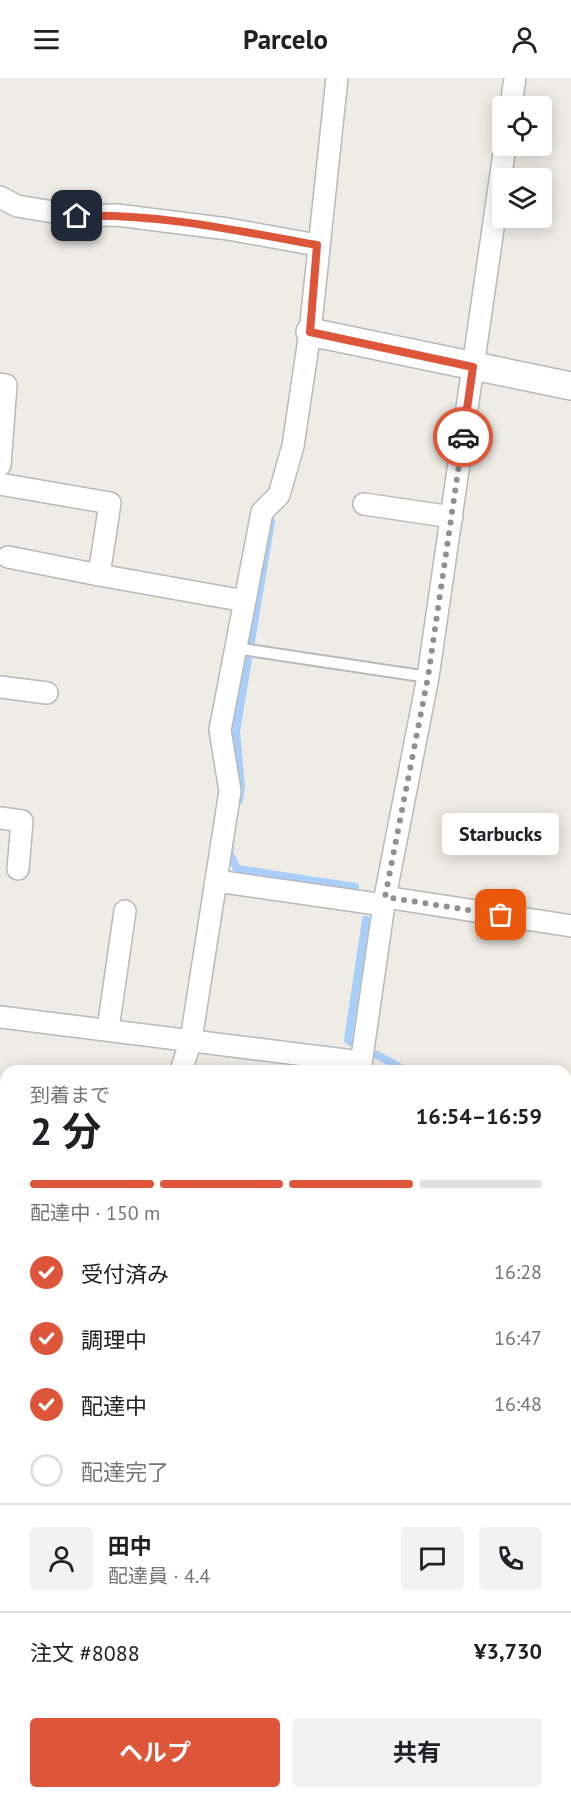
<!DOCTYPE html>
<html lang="ja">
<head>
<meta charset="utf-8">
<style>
  body { margin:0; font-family:"PT Sans","Noto Sans JP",sans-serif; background:#f2f2f2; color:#202124; height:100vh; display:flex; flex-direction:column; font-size:22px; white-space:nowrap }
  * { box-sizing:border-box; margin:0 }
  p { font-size:20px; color:#757577 }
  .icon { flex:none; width:33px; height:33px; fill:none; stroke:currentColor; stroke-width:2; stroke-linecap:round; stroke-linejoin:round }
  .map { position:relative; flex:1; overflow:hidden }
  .side { position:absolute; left:0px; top:987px; width:572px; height:734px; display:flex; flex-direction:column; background:#fff; border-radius:18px 18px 0 0; box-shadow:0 3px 15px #0003 }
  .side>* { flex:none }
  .tools { position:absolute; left:492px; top:18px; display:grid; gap:12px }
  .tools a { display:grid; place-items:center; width:60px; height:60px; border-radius:6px; background:#fff; box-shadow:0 3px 15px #0003; font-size:30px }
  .pin { position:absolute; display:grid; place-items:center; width:51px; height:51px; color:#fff; margin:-26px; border-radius:12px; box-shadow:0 3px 9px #0006 }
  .courier { position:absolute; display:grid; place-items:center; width:60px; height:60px; margin:-30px; border:4px solid #dd563a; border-radius:50%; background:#fff; color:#222; box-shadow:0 2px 8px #0007 }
  .bubble { position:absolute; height:42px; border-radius:6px; background:#fff; box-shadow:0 3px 15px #0003; font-size:20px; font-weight:700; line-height:42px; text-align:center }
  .headline em { font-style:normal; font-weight:700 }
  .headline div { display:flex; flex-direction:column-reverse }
  .headline { display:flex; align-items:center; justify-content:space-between; height:102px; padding:0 30px }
  h1 { font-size:39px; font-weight:700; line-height:45px }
  .bar { display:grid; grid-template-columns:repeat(4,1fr); gap:9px 6px; align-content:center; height:72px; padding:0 30px }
  .bar i { height:8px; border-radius:4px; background:#e0e0e0 }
  .bar .selected { background:#dd563a }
  .bar p { grid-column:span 4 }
  .line { display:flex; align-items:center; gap:15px; padding:0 30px; border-top:2px solid #e0e0e0 }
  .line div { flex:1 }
  .round { display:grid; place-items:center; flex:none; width:63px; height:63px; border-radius:6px; background:#f2f2f2 }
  ol { padding:0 30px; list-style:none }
  li { display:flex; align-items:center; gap:18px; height:66px }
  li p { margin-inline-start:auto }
  li .icon { padding:6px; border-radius:50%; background:#dd563a; color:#fff; stroke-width:4 }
  li:last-child { color:#757577 }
  li i { width:33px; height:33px; border:3px solid #e0e0e0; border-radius:50% }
  .button { display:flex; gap:12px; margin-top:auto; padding:12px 30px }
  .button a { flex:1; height:69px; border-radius:6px; background:#dd563a; color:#fff; font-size:24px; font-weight:700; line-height:69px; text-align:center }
  .button a+a { background:#f2f2f2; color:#202124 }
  header { display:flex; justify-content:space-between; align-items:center; height:78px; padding:0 30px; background:#fff; font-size:27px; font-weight:700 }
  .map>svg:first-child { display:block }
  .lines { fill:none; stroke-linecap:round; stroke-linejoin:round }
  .stream { stroke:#a9cef9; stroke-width:8 }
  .service-casing { stroke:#b6b9bd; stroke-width:14 }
  .minor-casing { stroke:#b6b9bd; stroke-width:24 }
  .tertiary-casing { stroke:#b6b9bd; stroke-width:30 }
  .service { stroke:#fff; stroke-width:10 }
  .minor { stroke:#fff; stroke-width:21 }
  .tertiary { stroke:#fff; stroke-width:27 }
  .done { stroke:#8f9091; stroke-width:6; stroke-dasharray:0 10.8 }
  .route { stroke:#dd563a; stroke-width:8 }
</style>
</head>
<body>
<header><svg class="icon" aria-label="menu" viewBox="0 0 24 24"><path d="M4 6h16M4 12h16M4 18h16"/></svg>Parcelo<svg class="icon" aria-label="person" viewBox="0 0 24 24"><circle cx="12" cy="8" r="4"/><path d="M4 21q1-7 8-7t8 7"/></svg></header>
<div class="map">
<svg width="571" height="1720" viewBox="0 0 571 1720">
  <rect width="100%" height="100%" fill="#eeece4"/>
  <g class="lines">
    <!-- stream -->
    <g class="stream">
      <polyline points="239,722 241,709 236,653 271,443"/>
      <polyline points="230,769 229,774 237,791 355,809"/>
      <polyline points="355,966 348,962 366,842"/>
      <polyline points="377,977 407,993"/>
    </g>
    <!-- service casing -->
    <g class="service-casing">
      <polyline id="service" points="235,570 428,599"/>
    </g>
    <!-- minor casing -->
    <g class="minor-casing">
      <g id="minor">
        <polyline points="511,28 515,0"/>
        <polyline points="0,119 17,128 77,138 117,137 228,151 317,167"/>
        <polyline points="0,306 6,307 0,387"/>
        <polyline points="0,406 110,425 99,497 245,523"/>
        <polyline points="364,426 452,439"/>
        <polyline points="8,479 99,497"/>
        <polyline points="0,609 47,615"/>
        <polyline points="0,740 22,743 18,791"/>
        <polyline points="216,803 384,827"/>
        <polyline points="385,819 571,848"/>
        <polyline points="0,939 361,984"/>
        <polyline points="108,951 125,833"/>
        <polyline points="181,993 191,962 230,713 220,652 262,434 279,417 293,368 310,254 337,0"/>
        <polyline points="360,993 385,819 428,599 505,68"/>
        <polyline points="0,1274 6,1240"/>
        <polyline points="0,1344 6,1345"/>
        <polyline points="566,1642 571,1643"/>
        <polyline points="0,1646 6,1647"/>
        <polyline points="0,1706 6,1706"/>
        <polyline points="62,1720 62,1714"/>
      </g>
    </g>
    <!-- tertiary casing -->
    <g class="tertiary-casing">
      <g id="tertiary">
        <polyline points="310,254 571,308"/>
        <polyline points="566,1294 571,1258"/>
        <polyline points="566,1434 571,1435"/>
        <polyline points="503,1720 504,1714"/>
      </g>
    </g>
    <!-- service -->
    <use href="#service" class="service"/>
    <!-- minor -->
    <use href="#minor" class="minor"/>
    <!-- tertiary -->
    <use href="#tertiary" class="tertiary"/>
  </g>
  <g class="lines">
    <!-- done -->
    <polyline class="done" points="463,359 428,599 385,819 501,837"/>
    <!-- route -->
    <path class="route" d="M77,138C158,135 238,153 317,167L310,254L473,289L463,359"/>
  </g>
</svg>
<div class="tools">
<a><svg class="icon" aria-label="locate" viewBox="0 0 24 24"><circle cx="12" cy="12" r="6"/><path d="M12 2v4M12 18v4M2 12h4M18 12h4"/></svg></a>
<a><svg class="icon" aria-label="layers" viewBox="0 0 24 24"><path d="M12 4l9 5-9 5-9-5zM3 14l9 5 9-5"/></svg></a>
</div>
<div class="pin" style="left:501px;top:837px;background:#ea580c"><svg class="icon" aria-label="bag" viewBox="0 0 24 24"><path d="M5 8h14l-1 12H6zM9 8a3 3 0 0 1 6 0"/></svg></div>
<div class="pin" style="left:77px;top:138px;background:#1f2937"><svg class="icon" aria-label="home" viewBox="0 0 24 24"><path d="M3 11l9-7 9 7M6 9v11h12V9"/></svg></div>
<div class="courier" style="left:463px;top:359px"><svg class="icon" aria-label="car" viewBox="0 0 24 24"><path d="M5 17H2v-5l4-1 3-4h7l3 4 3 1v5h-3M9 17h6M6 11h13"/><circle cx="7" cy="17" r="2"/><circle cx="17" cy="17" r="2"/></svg></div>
<div class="bubble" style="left:442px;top:735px;width:117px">Starbucks</div>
<section class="side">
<div class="headline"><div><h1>2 分</h1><p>到着まで</p></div><em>16:54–16:59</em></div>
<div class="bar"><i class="selected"></i><i class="selected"></i><i class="selected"></i><i></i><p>配達中 · 150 m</p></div>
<ol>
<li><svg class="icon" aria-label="check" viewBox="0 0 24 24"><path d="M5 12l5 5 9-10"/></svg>受付済み<p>16:28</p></li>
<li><svg class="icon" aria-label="check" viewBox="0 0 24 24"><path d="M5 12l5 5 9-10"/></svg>調理中<p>16:47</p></li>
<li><svg class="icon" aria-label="check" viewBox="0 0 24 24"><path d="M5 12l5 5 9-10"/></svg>配達中<p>16:48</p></li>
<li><i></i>配達完了</li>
</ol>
<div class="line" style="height:108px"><a class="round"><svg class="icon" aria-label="person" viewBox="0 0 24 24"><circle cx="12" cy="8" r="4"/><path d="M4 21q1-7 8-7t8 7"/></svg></a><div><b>田中</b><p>配達員 · 4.4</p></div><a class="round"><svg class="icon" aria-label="chat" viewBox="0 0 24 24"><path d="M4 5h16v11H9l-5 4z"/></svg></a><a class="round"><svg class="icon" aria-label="phone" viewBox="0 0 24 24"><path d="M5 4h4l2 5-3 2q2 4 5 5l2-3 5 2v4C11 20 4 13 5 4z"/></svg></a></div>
<div class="line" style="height:78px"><div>注文 #8088</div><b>¥3,730</b></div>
<div class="button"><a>ヘルプ</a><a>共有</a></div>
</section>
</div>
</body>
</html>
